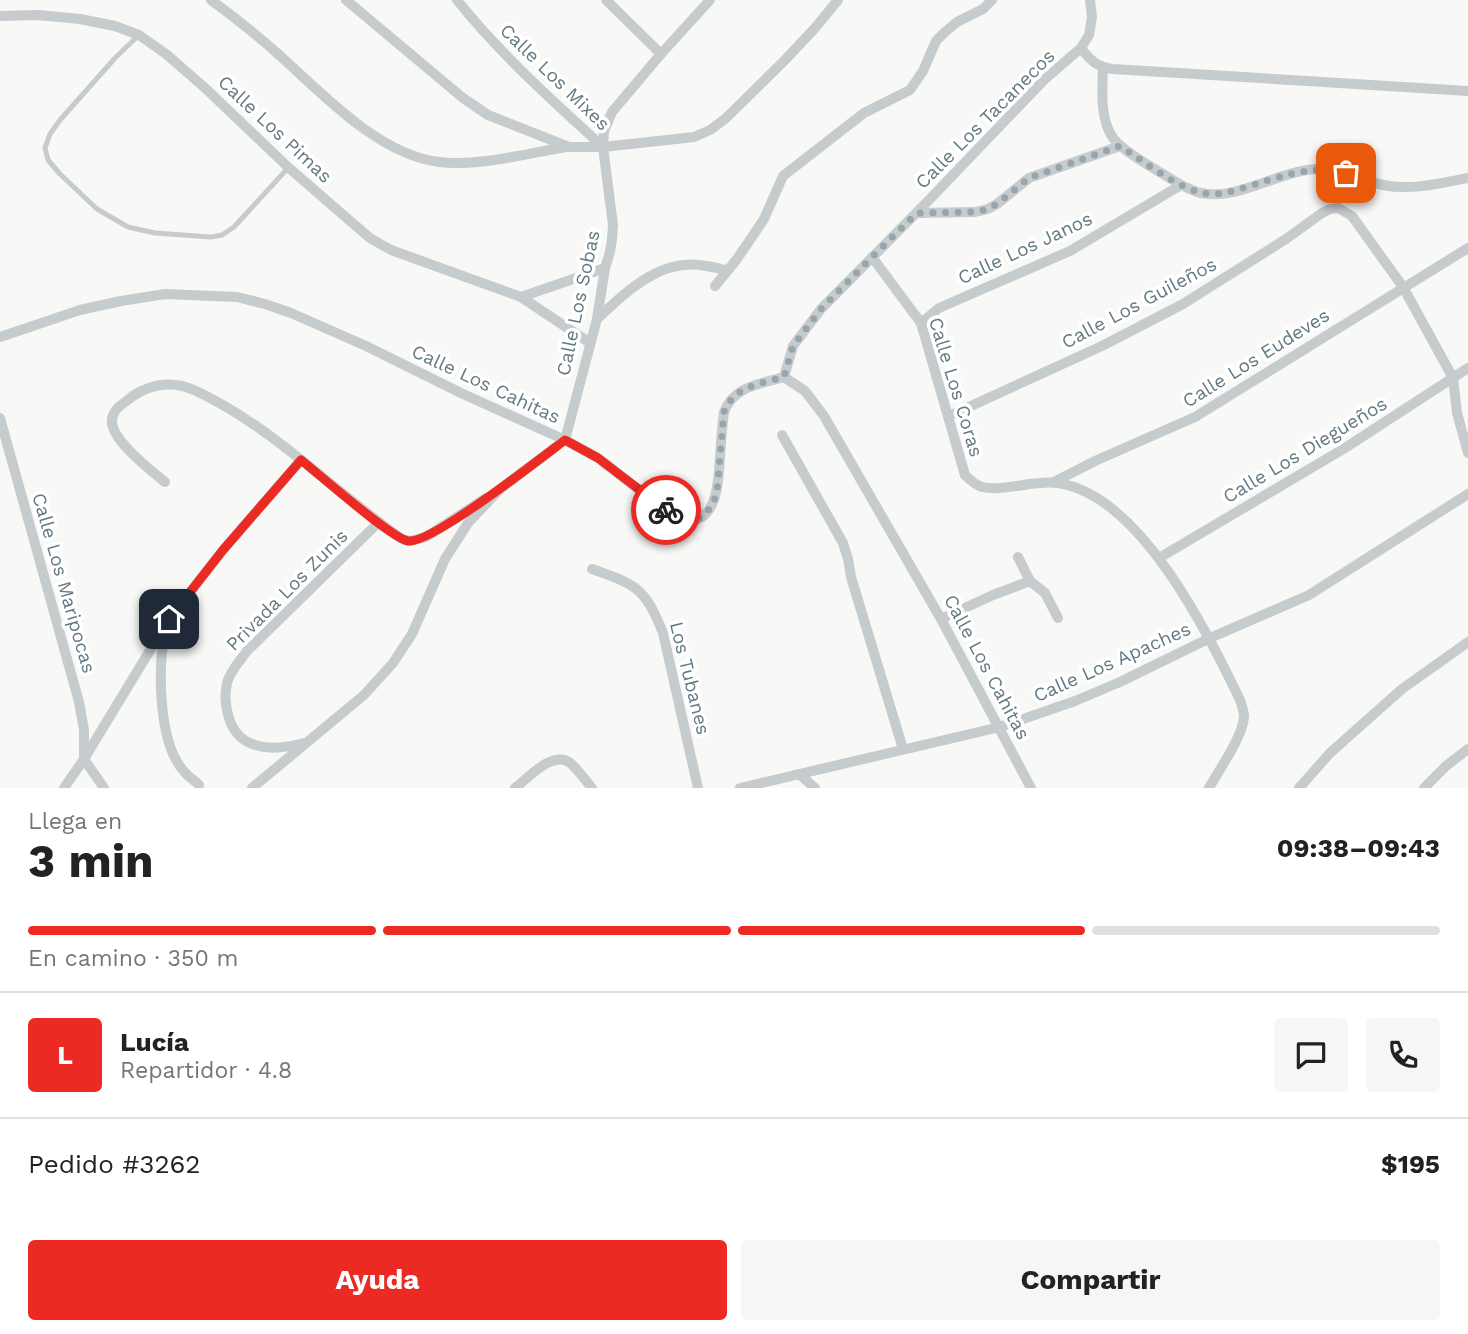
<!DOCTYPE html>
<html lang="es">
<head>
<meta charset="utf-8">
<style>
  body { margin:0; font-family:"Work Sans",sans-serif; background:#f6f6f6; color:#222; height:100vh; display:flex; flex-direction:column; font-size:26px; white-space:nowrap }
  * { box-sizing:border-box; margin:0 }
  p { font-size:23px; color:#767676 }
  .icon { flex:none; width:38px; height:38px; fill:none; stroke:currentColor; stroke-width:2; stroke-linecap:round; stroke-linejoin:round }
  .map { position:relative; height:788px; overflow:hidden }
  .details { display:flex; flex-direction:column; background:#fff; flex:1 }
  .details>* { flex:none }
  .pin { position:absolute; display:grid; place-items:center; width:60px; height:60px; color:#fff; margin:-30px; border-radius:14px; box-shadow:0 4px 10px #0006 }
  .courier { position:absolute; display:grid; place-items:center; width:70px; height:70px; margin:-35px; border:5px solid #eb2a23; border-radius:50%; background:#fff; color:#222; box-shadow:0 2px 9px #0007 }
  .head em { font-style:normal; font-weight:700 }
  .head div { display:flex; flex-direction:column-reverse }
  .head { display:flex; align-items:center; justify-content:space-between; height:119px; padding:0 28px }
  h1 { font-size:46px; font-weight:700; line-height:52px }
  .bar { display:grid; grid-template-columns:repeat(4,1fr); gap:10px 7px; align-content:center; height:84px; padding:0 28px }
  .bar i { height:9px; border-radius:5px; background:#e0e0e0 }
  .bar .active { background:#eb2a23 }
  .bar p { grid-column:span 4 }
  .line { display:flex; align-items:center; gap:18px; padding:0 28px; border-top:2px solid #e0e0e0 }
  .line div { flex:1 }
  .round { display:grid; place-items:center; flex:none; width:74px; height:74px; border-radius:7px; background:#f6f6f6 }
  .primary-button { display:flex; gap:14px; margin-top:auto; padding:14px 28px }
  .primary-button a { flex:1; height:80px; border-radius:7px; background:#eb2a23; color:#fff; font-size:28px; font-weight:700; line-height:80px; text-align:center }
  .primary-button a+a { background:#f6f6f6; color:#222 }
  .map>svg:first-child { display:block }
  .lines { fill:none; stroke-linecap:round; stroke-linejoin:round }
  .service { stroke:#c6cbcd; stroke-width:5 }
  .minor { stroke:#c6cbcd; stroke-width:10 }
  .done { stroke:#96a6ab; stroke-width:7; stroke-dasharray:0 12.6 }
  .route { stroke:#eb2a23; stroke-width:9 }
  .labels { text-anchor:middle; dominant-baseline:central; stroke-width:7; stroke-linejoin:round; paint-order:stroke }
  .street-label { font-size:19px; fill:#627a82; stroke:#fff }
</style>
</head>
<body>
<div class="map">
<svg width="1468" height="788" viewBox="0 0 1468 788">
  <rect width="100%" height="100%" fill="#f8f8f6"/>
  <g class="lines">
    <!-- service -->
    <polyline class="service" points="139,35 116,57 60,120 50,134 45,148 48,160 60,174 97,209 128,227 155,233 211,237 222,235 234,227 288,168"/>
    <!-- minor -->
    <g class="minor">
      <path d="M211,0C234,17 257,35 278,54C322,93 377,154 439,162C478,167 528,153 566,147"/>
      <polyline points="346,0 463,98 488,115 569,147 603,147 694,137 710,130 725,119 785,60 815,28 838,0"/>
      <path d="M457,0C500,54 552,100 603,147"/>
      <polyline points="606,0 661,54"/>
      <polyline points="0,16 38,15 80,19 115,26 139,35 166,54 204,87 289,168 349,220 370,238 391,250 521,297 605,268"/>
      <path d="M1081,48C1091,61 1097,67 1113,69L1468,91"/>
      <path d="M1103,68C1102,90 1100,120 1113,138C1124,153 1164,174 1181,185"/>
      <polyline points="917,213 975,212 988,209 997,204 1029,178 1120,146"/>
      <path d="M872,257L921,323L965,475C970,480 975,485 982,487C1003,492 1033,480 1057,483C1140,494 1207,632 1240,700C1242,706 1244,711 1244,717C1243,736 1219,770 1209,788"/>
      <polyline points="715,286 737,259 764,219 783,176 864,113 910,90 923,71 936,41 945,32 957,22 983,9 992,0"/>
      <polyline points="521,297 590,343"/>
      <path d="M597,319C627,291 661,257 706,266C713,267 720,268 727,271"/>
      <path d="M921,323L939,308L1070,251L1181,185C1188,188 1194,192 1201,193C1237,201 1279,171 1316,169C1340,168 1360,180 1383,185C1411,191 1441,183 1468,178"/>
      <path d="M0,337L80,310L121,301L165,294L237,297L265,304L291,313L366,346L463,394L565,440L598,458L678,520C718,528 718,484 720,457C721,442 722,427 724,412C734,386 760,384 784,377L805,391L824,416L941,619L1031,788"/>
      <polyline points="784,377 793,346 821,309 929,200 1044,80 1081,48 1089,35 1092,17 1090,0"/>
      <polyline points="949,416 1102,346 1183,304 1286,239 1322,213 1330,209 1338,208 1352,216 1403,287 1453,378 1457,413 1468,453"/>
      <polyline points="0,418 79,702 84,730 84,759 104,788"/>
      <polyline points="782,435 843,543 848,559 851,577 903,749"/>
      <path d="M165,482C150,470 114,442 112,423C111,413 118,407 125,402C145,385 170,379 194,390C272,426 332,490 402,539L410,541L426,537L486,498"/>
      <polyline points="1054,482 1095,461 1195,417 1468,248"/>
      <polyline points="1018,557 1030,581"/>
      <polyline points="1159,558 1345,448 1468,368"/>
      <path d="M592,569C637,585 645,588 663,633L698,788"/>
      <polyline points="941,619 993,595 1030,581 1045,593 1058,618"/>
      <path d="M166,628C157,663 158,742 183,770C187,776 194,780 199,785"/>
      <path d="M304,743C271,752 234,751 227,710C225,701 225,692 227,683C230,671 240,661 247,651L379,522"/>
      <polyline points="799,774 815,788"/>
      <polyline points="64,788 84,759 169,619 223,550 301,460"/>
      <polyline points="252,788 364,695 393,663 412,634 445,559 468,523 500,489 565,440 597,319 605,268 610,252 612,239 613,225 603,147 604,131 612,112 661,54 710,0"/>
      <path d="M515,788C528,778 552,751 569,762C577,768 585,780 592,788"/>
      <polyline points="740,788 1000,727 1075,701 1120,682 1210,638 1309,595 1468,494"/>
      <polyline points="1299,788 1330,753 1402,689 1468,642"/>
      <polyline points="1424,788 1446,766 1468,749"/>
    </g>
  </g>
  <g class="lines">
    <!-- done -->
    <path class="done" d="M666,510L678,520L687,522L698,519L706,513L713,504L717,491L724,412C734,386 760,384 784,377L793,346L821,309L872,257L917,213L975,212L988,209L997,204L1029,178L1120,146C1142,160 1173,185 1199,192C1215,197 1231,192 1246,187C1281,177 1310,164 1346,173"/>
    <!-- route -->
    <path class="route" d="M169,619L223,550L301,460C320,475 391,538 408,541C432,544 541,458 565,440L598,458L666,510"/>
  </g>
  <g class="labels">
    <!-- street labels -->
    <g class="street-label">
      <text transform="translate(555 77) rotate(44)">Calle Los Mixes</text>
      <text transform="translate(985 119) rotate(-45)">Calle Los Tacanecos</text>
      <text transform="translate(275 129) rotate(43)">Calle Los Pimas</text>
      <text transform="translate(1025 248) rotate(-25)">Calle Los Janos</text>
      <text transform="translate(578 303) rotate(-78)">Calle Los Sobas</text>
      <text transform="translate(1139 303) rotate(-28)">Calle Los Guileños</text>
      <text transform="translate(1256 358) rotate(-32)">Calle Los Eudeves</text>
      <text transform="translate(486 384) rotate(25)">Calle Los Cahitas</text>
      <text transform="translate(956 387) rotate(73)">Calle Los Coras</text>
      <text transform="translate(1305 450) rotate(-31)">Calle Los Diegueños</text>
      <text transform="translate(64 583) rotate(74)">Calle Los Maripocas</text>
      <text transform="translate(287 590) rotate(-45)">Privada Los Zunis</text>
      <text transform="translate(1112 662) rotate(-24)">Calle Los Apaches</text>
      <text transform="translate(987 667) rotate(62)">Calle Los Cahitas</text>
      <text transform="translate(690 678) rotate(76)">Los Tubanes</text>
    </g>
  </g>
</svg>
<div class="pin" style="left:1346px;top:173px;background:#ea580c"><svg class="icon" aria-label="bag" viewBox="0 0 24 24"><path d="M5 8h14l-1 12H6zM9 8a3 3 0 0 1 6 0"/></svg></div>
<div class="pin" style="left:169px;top:619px;background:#1f2937"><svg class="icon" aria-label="home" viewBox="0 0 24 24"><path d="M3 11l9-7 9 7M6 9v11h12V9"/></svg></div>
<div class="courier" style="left:666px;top:510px"><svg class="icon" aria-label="bike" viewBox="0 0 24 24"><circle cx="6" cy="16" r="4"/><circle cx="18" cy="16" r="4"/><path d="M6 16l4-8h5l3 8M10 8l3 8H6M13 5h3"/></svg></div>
</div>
<section class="details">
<div class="head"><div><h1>3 min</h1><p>Llega en</p></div><em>09:38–09:43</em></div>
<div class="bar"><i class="active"></i><i class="active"></i><i class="active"></i><i></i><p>En camino · 350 m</p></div>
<div class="line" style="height:126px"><b class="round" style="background:#eb2a23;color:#fff">L</b><div><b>Lucía</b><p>Repartidor · 4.8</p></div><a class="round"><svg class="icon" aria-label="chat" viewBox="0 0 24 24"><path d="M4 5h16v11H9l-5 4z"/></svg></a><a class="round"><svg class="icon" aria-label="phone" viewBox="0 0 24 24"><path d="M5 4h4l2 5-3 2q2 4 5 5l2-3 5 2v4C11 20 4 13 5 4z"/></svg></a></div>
<div class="line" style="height:91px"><div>Pedido #3262</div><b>$195</b></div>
<div class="primary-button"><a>Ayuda</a><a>Compartir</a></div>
</section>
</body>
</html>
